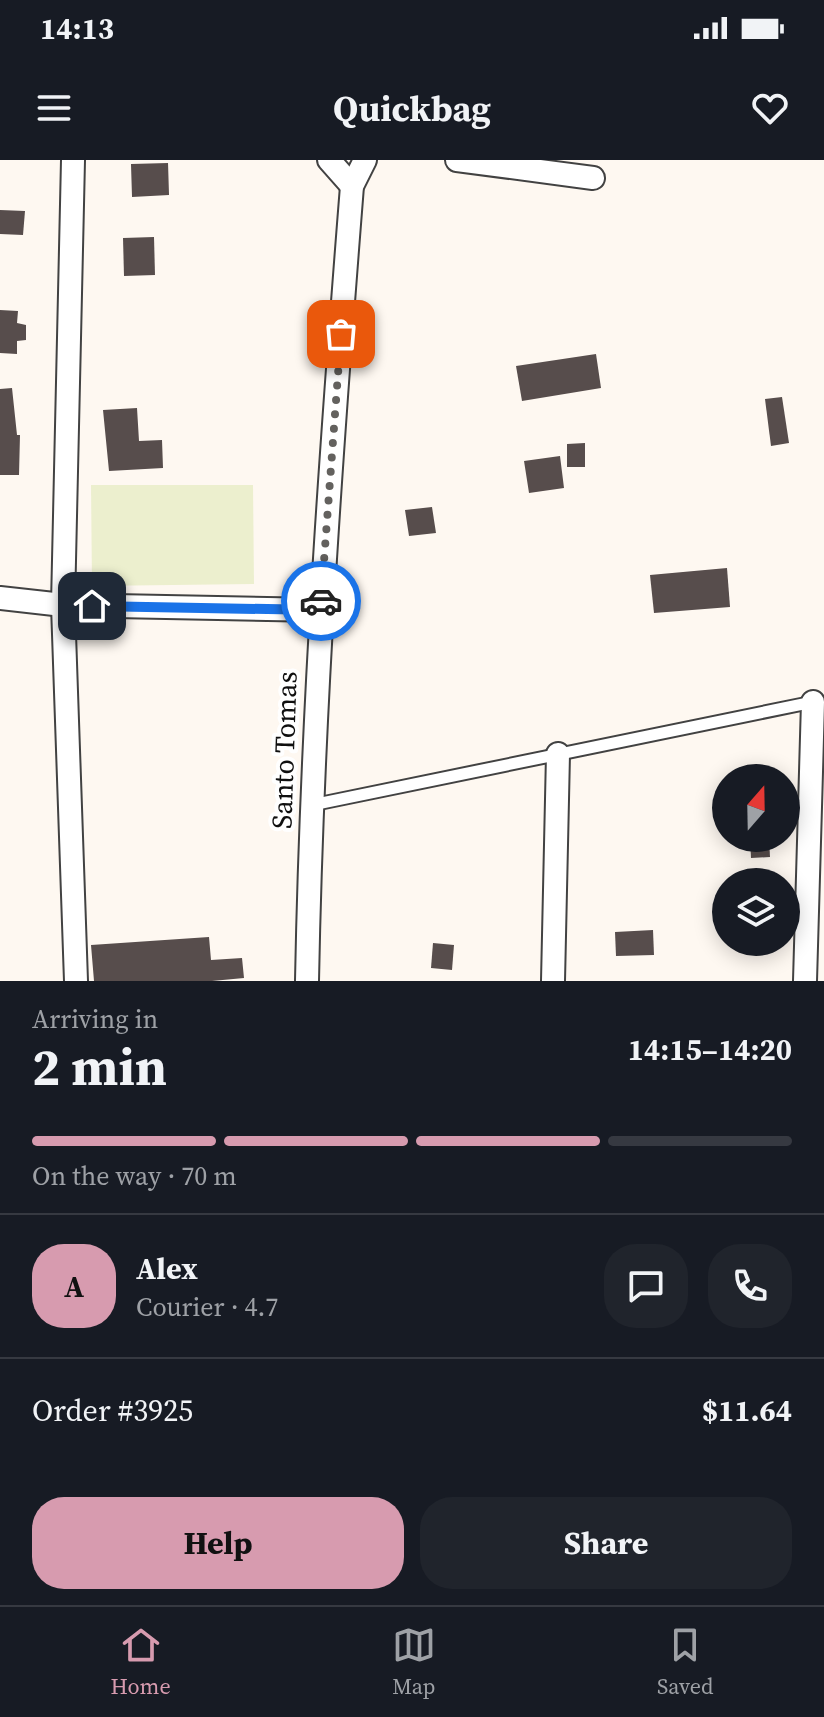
<!DOCTYPE html>
<html lang="en">
<head>
<meta charset="utf-8">
<style>
  body { margin:0; font-family:"Source Serif 4",serif; background:#20242c; color:#f1f3f6; height:100vh; display:flex; flex-direction:column; font-size:30px; white-space:nowrap }
  * { box-sizing:border-box; margin:0 }
  p { font-size:26px; color:#9ea1a6 }
  .icon { flex:none; width:44px; height:44px; fill:none; stroke:currentColor; stroke-width:2; stroke-linecap:round; stroke-linejoin:round }
  .map { position:relative; height:821px; overflow:hidden }
  .panel { display:flex; flex-direction:column; background:#171b24; flex:1 }
  .panel>* { flex:none }
  .needle { width:52px; rotate:20deg }
  .controls { position:absolute; left:712px; top:604px; display:grid; gap:16px }
  .controls a { display:grid; place-items:center; width:88px; height:88px; border-radius:50%; background:#171b24; box-shadow:0 4px 20px #0003; font-size:40px }
  .pin { position:absolute; display:grid; place-items:center; width:68px; height:68px; color:#fff; margin:-34px; border-radius:16px; box-shadow:0 4px 12px #0006 }
  .courier { position:absolute; display:grid; place-items:center; width:80px; height:80px; margin:-40px; border:6px solid #1a73e8; border-radius:50%; background:#fff; color:#222; box-shadow:0 2px 10px #0007 }
  .summary em { font-style:normal; font-weight:700 }
  .summary div { display:flex; flex-direction:column-reverse }
  .summary { display:flex; align-items:center; justify-content:space-between; height:136px; padding:0 32px }
  h1 { font-size:52px; font-weight:700; line-height:60px }
  .bar { display:grid; grid-template-columns:repeat(4,1fr); gap:12px 8px; align-content:center; height:96px; padding:0 32px }
  .bar i { height:10px; border-radius:6px; background:#363941 }
  .bar .selected { background:#d79baf }
  .bar p { grid-column:span 4 }
  .line { display:flex; align-items:center; gap:20px; padding:0 32px; border-top:2px solid #363941 }
  .line div { flex:1 }
  .round { display:grid; place-items:center; flex:none; width:84px; height:84px; border-radius:32px; background:#20242c }
  .cta { display:flex; gap:16px; margin-top:auto; padding:16px 32px }
  .cta a { flex:1; height:92px; border-radius:32px; background:#d79baf; color:#111; font-size:32px; font-weight:700; line-height:92px; text-align:center }
  .cta a+a { background:#20242c; color:#f1f3f6 }
  .status { display:flex; justify-content:space-between; align-items:center; height:56px; padding:0 40px; background:#171b24; direction:ltr }
  .status svg { height:22px; fill:currentColor }
  header { display:flex; justify-content:space-between; align-items:center; height:104px; padding:0 32px; background:#171b24; font-size:36px; font-weight:700 }
  .menu { display:flex; justify-content:space-around; align-items:center; height:112px; border-top:2px solid #363941; background:#171b24; font-size:22px; color:#9ea1a6 }
  .menu a { display:grid; justify-items:center; gap:4px }
  .menu .selected { color:#d79baf }
  .map>svg:first-child { display:block }
  .pitch { fill:#ecefce }
  .building { fill:#574d4c }
  .lines { fill:none; stroke-linecap:round; stroke-linejoin:round }
  .service-casing { stroke:#424242; stroke-width:15 }
  .minor-casing { stroke:#424242; stroke-width:26 }
  .service { stroke:#fff; stroke-width:11 }
  .minor { stroke:#fff; stroke-width:22 }
  .done { stroke:#63615e; stroke-width:8; stroke-dasharray:0 14.4 }
  .route { stroke:#1a73e8; stroke-width:10 }
  .labels { text-anchor:middle; dominant-baseline:central; stroke-width:8; stroke-linejoin:round; paint-order:stroke }
  .street-label { font-size:28px; fill:#0f0f0f; stroke:#fff }
</style>
</head>
<body>
<div class="status"><b>14:13</b><svg viewBox="0 0 49 12"><path d="M0 12V9h3v3zM5 12V6h3v6zM10 12V3h3v9zM15 12V0h3v12zM26 1h20v11H26zM47 4h2v5h-2z"/></svg></div>
<header><svg class="icon" aria-label="menu" viewBox="0 0 24 24"><path d="M4 6h16M4 12h16M4 18h16"/></svg>Quickbag<svg class="icon" aria-label="heart" viewBox="0 0 24 24"><path d="M12 20l-8-8c-3-5 5-10 8-4 3-6 11-1 8 4z"/></svg></header>
<div class="map">
<svg width="824" height="821" viewBox="0 0 824 821">
  <rect width="100%" height="100%" fill="#fef8f1"/>
  <!-- pitch -->
  <polygon class="pitch" points="91,325 253,325 254,424 92,426"/>
  <!-- building -->
  <g class="building">
    <polygon points="168,3 169,35 132,37 131,4"/>
    <polygon points="0,50 25,51 23,75 0,74"/>
    <polygon points="154,77 155,115 124,116 123,78"/>
    <polygon points="0,150 18,151 17,163 26,165 26,180 17,181 17,194 0,193"/>
    <polygon points="596,194 601,228 522,241 516,206"/>
    <polygon points="12,228 17,275 20,275 19,315 0,315 0,229"/>
    <polygon points="782,237 789,283 771,286 765,239"/>
    <polygon points="137,248 139,281 162,280 163,308 109,311 103,250"/>
    <polygon points="585,283 585,307 567,307 567,284"/>
    <polygon points="560,296 564,328 529,333 524,301"/>
    <polygon points="432,347 436,373 409,376 405,350"/>
    <polygon points="727,408 730,447 654,453 650,415"/>
    <polygon points="750,678 769,678 770,697 751,698"/>
    <polygon points="653,770 654,795 616,796 615,772"/>
    <polygon points="209,777 211,800 242,798 244,818 212,821 94,821 91,785"/>
    <polygon points="433,783 454,785 452,810 431,808"/>
  </g>
  <g class="lines">
    <!-- service casing -->
    <g class="service-casing">
      <polyline id="service" points="312,645 813,542"/>
    </g>
    <!-- minor casing -->
    <g class="minor-casing">
      <g id="minor">
        <polyline points="73,0 63,445 76,821"/>
        <polyline points="329,0 352,26"/>
        <polyline points="457,0 593,18"/>
        <polyline points="0,438 63,445 320,450"/>
        <path d="M307,821C312,555 331,291 352,26L365,0"/>
        <polyline points="553,821 558,594"/>
        <polyline points="805,821 813,542"/>
      </g>
    </g>
    <!-- service -->
    <use href="#service" class="service"/>
    <!-- minor -->
    <use href="#minor" class="minor"/>
  </g>
  <g class="lines">
    <!-- done -->
    <polyline class="done" points="321,441 341,174"/>
    <!-- route -->
    <polyline class="route" points="92,446 320,450 321,441"/>
  </g>
  <g class="labels">
    <!-- street labels -->
    <g class="street-label">
      <text transform="translate(284 590) rotate(-88)">Santo Tomas</text>
    </g>
  </g>
</svg>
<div class="controls">
<a><svg class="needle" viewBox="-14 -14 28 28"><path d="M0-13l5 13h-10z" fill="#e53935"/><path d="M0 13l5-13h-10z" fill="#9ea1a6"/></svg></a>
<a><svg class="icon" aria-label="layers" viewBox="0 0 24 24"><path d="M12 4l9 5-9 5-9-5zM3 14l9 5 9-5"/></svg></a>
</div>
<div class="pin" style="left:341px;top:174px;background:#ea580c"><svg class="icon" aria-label="bag" viewBox="0 0 24 24"><path d="M5 8h14l-1 12H6zM9 8a3 3 0 0 1 6 0"/></svg></div>
<div class="pin" style="left:92px;top:446px;background:#1f2937"><svg class="icon" aria-label="home" viewBox="0 0 24 24"><path d="M3 11l9-7 9 7M6 9v11h12V9"/></svg></div>
<div class="courier" style="left:321px;top:441px"><svg class="icon" aria-label="car" viewBox="0 0 24 24"><path d="M5 17H2v-5l4-1 3-4h7l3 4 3 1v5h-3M9 17h6M6 11h13"/><circle cx="7" cy="17" r="2"/><circle cx="17" cy="17" r="2"/></svg></div>
</div>
<section class="panel">
<div class="summary"><div><h1>2 min</h1><p>Arriving in</p></div><em>14:15–14:20</em></div>
<div class="bar"><i class="selected"></i><i class="selected"></i><i class="selected"></i><i></i><p>On the way · 70 m</p></div>
<div class="line" style="height:144px"><b class="round" style="background:#d79baf;color:#111">A</b><div><b>Alex</b><p>Courier · 4.7</p></div><a class="round"><svg class="icon" aria-label="chat" viewBox="0 0 24 24"><path d="M4 5h16v11H9l-5 4z"/></svg></a><a class="round"><svg class="icon" aria-label="phone" viewBox="0 0 24 24"><path d="M5 4h4l2 5-3 2q2 4 5 5l2-3 5 2v4C11 20 4 13 5 4z"/></svg></a></div>
<div class="line" style="height:104px"><div>Order #3925</div><b>$11.64</b></div>
<div class="cta"><a>Help</a><a>Share</a></div>
</section>
<nav class="menu">
<a class="selected"><svg class="icon" aria-label="home" viewBox="0 0 24 24"><path d="M3 11l9-7 9 7M6 9v11h12V9"/></svg>Home</a>
<a><svg class="icon" aria-label="map" viewBox="0 0 24 24"><path d="M3 6l6-2 6 2 6-2v14l-6 2-6-2-6 2zM9 4v14M15 6v14"/></svg>Map</a>
<a><svg class="icon" aria-label="saved" viewBox="0 0 24 24"><path d="M7 4h10v16l-5-4-5 4z"/></svg>Saved</a>
</nav>
</body>
</html>
